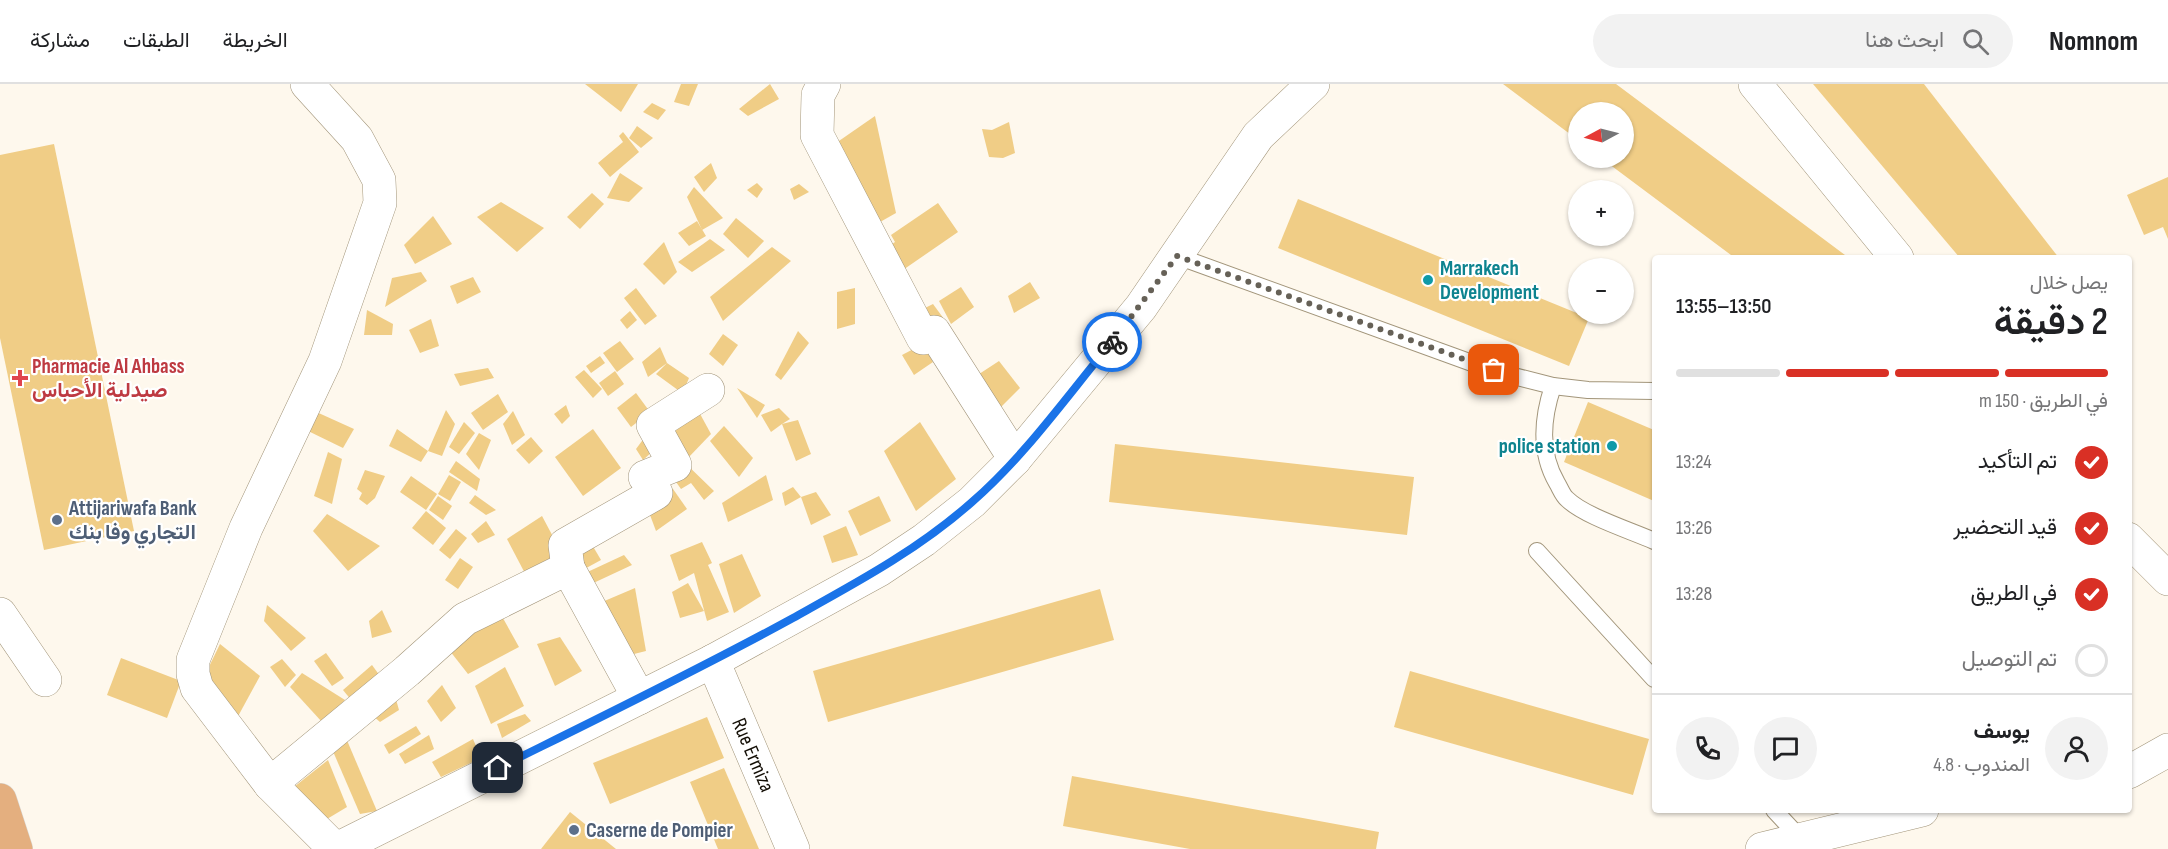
<!DOCTYPE html>
<html lang="ar">
<head>
<meta charset="utf-8">
<style>
  body { margin:0; font-family:"Sofia Sans Condensed",Vazirmatn,sans-serif; background:#f2f2f2; color:#202124; direction:rtl; height:100vh; display:flex; flex-direction:column; font-size:22px; white-space:nowrap }
  * { box-sizing:border-box; margin:0 }
  p { font-size:20px; color:#757577 }
  .icon { flex:none; width:33px; height:33px; fill:none; stroke:currentColor; stroke-width:2; stroke-linecap:round; stroke-linejoin:round }
  .map { position:relative; flex:1; overflow:hidden; direction:ltr }
  .panel { position:absolute; left:1652px; top:171px; width:480px; height:558px; display:flex; flex-direction:column; background:#fff; border-radius:6px; box-shadow:0 2px 4px #0004; direction:rtl }
  .panel>* { flex:none }
  .needle { width:39px; rotate:263deg }
  .controls { position:absolute; left:1568px; top:18px; display:grid; gap:12px }
  .controls a { display:grid; place-items:center; width:66px; height:66px; border-radius:50%; background:#fff; box-shadow:0 2px 4px #0004; font-size:30px }
  .pin { position:absolute; display:grid; place-items:center; width:51px; height:51px; color:#fff; margin:-26px; border-radius:12px; box-shadow:0 3px 9px #0006 }
  .courier { position:absolute; display:grid; place-items:center; width:60px; height:60px; margin:-30px; border:4px solid #1a73e8; border-radius:50%; background:#fff; color:#222; box-shadow:0 2px 8px #0007 }
  .headline em { font-style:normal; font-weight:600 }
  .headline div { display:flex; flex-direction:column-reverse }
  .headline { display:flex; align-items:center; justify-content:space-between; height:102px; padding:0 24px }
  h1 { font-size:39px; font-weight:600; line-height:45px }
  .bar { display:grid; grid-template-columns:repeat(4,1fr); gap:9px 6px; align-content:center; height:72px; padding:0 24px }
  .bar i { height:8px; border-radius:4px; background:#e0e0e0 }
  .bar .current { background:#d93025 }
  .bar p { grid-column:span 4 }
  .line { display:flex; align-items:center; gap:15px; padding:0 24px; border-top:2px solid #e0e0e0 }
  .line div { flex:1 }
  .round { display:grid; place-items:center; flex:none; width:63px; height:63px; border-radius:32px; background:#f2f2f2 }
  ol { padding:0 24px; list-style:none }
  li { display:flex; align-items:center; gap:18px; height:66px }
  li p { margin-inline-start:auto }
  li .icon { padding:6px; border-radius:50%; background:#d93025; color:#fff; stroke-width:4 }
  li:last-child { color:#757577 }
  li i { width:33px; height:33px; border:3px solid #e0e0e0; border-radius:50% }
  header { display:flex; align-items:center; gap:36px; box-sizing:border-box; height:84px; padding:0 30px; background:#fff; border-bottom:2px solid #e0e0e0 }
  header strong { font-size:28px }
  nav { display:flex; gap:33px; margin-inline-start:auto; font-size:21px }
  .search { width:420px; height:54px; background:#f2f2f2; display:flex; align-items:center; gap:15px; box-sizing:border-box; padding:0 21px; border-radius:33px; color:#757577; font-size:22px }
  .map>svg:first-child { display:block }
  .building { fill:#f0cd86 }
  .lines { fill:none; stroke-linecap:round; stroke-linejoin:round }
  .lane-casing { stroke:#a2957a; stroke-width:18 }
  .street-casing { stroke:#a2957a; stroke-width:34 }
  .primary-casing { stroke:#d9d9d7; stroke-width:34 }
  .lane { stroke:#fff; stroke-width:16 }
  .street { stroke:#fff; stroke-width:33 }
  .primary { stroke:#e4af7f; stroke-width:33 }
  .done { stroke:#666157; stroke-width:6; stroke-dasharray:0 10.8 }
  .route { stroke:#1a73e8; stroke-width:8 }
  .culture-dot { fill:#0f9aa8; stroke:#fff; stroke-width:2 }
  .health-dot { fill:#e0444e; stroke:#fff; stroke-width:2 }
  .service-dot { fill:#5c6f8a; stroke:#fff; stroke-width:2 }
  .labels { text-anchor:middle; dominant-baseline:central; stroke-width:4.5; stroke-linejoin:round; paint-order:stroke }
  .culture-label { font-size:21px; font-weight:bold; fill:#0d838f; stroke:#fff; text-anchor:start }
  .health-label { font-size:21px; font-weight:bold; fill:#be3a42; stroke:#fff; text-anchor:start }
  .service-label { font-size:21px; font-weight:bold; fill:#4e5e75; stroke:#fff; text-anchor:start }
  .street-label { font-size:21px; fill:#140f06; stroke:#fff }
</style>
</head>
<body>
<header>
<strong>Nomnom</strong>
<div class="search"><svg class="icon" aria-label="search" viewBox="0 0 24 24"><circle cx="10" cy="10" r="6"/><path d="M15 15l6 6"/></svg>ابحث هنا</div>
<nav><a>الخريطة</a><a>الطبقات</a><a>مشاركة</a></nav>
</header>
<div class="map">
<svg width="2168" height="765" viewBox="0 0 2168 765">
  <rect width="100%" height="100%" fill="#fef8ed"/>
  <!-- building -->
  <g class="building">
    <polygon points="585,0 638,0 621,28"/>
    <polygon points="681,0 698,0 689,22 674,18"/>
    <polygon points="770,0 779,15 748,32 739,25"/>
    <polygon points="1503,0 1616,0 1849,174 1735,174 1601,74 1623,74 1623,28 1578,28 1578,56"/>
    <polygon points="1813,0 1924,0 2059,174 1960,174"/>
    <polygon points="652,19 666,26 658,36 643,28"/>
    <polygon points="875,32 896,129 873,142 836,59"/>
    <polygon points="1009,38 1015,69 1003,74 989,73 982,45 992,46"/>
    <polygon points="637,42 653,54 641,64 629,54"/>
    <polygon points="623,48 639,68 610,93 598,79 623,58 619,52"/>
    <polygon points="54,60 134,447 44,466 0,254 0,71"/>
    <polygon points="711,79 717,94 704,108 694,93"/>
    <polygon points="620,89 643,104 629,118 607,114"/>
    <polygon points="2168,93 2168,155 2163,143 2144,151 2127,111"/>
    <polygon points="757,99 763,105 757,114 747,106"/>
    <polygon points="799,100 809,108 794,116 790,105"/>
    <polygon points="694,103 723,134 702,146 687,113"/>
    <polygon points="592,109 604,120 580,145 567,133"/>
    <polygon points="1298,115 1589,234 1569,282 1278,164"/>
    <polygon points="501,118 544,144 517,168 477,133"/>
    <polygon points="938,119 958,148 900,188 885,165 895,158 891,151"/>
    <polygon points="433,132 452,160 415,180 404,161"/>
    <polygon points="736,134 764,157 748,174 723,150"/>
    <polygon points="697,137 706,152 689,162 678,149"/>
    <polygon points="710,155 725,166 692,188 678,178"/>
    <polygon points="664,158 677,188 664,201 643,180"/>
    <polygon points="772,163 791,177 723,237 710,213"/>
    <polygon points="421,188 427,197 385,223 392,194"/>
    <polygon points="473,193 481,208 457,220 450,202"/>
    <polygon points="1030,198 1040,214 1014,229 1008,212"/>
    <polygon points="961,203 974,223 951,240 939,217"/>
    <polygon points="636,204 657,232 645,241 624,214"/>
    <polygon points="855,204 855,240 837,245 837,208"/>
    <polygon points="933,220 944,235 932,242 923,225"/>
    <polygon points="367,226 393,240 392,251 364,251"/>
    <polygon points="630,227 637,236 627,245 620,236"/>
    <polygon points="431,235 439,262 420,269 409,246"/>
    <polygon points="798,247 809,259 781,296 775,291"/>
    <polygon points="723,250 738,261 723,282 709,270"/>
    <polygon points="620,257 634,275 617,288 603,269"/>
    <polygon points="923,260 933,278 914,291 902,271"/>
    <polygon points="660,263 667,279 689,294 672,335 674,348 643,376 636,365 662,330 682,309 656,290 667,279 648,293 642,278"/>
    <polygon points="600,272 605,279 591,289 586,282"/>
    <polygon points="999,277 1020,304 992,332 973,294"/>
    <polygon points="488,284 494,294 460,302 454,290"/>
    <polygon points="584,286 602,305 593,314 575,293"/>
    <polygon points="615,287 624,300 608,312 599,299"/>
    <polygon points="737,304 765,321 757,334"/>
    <polygon points="636,309 650,328 631,343 617,324"/>
    <polygon points="498,310 508,328 483,346 471,329"/>
    <polygon points="1588,318 1654,346 1654,417 1564,378"/>
    <polygon points="566,321 570,332 562,340 554,330"/>
    <polygon points="779,324 790,335 782,340 798,336 811,370 796,377 782,340 771,348 761,331"/>
    <polygon points="312,326 354,345 343,364 306,346"/>
    <polygon points="446,326 455,340 442,372 428,367 421,378 389,362 397,345 428,367"/>
    <polygon points="513,327 525,351 512,361 503,340"/>
    <polygon points="699,328 711,350 687,375 674,348"/>
    <polygon points="464,338 475,349 459,370 449,363"/>
    <polygon points="920,338 956,395 916,427 884,367"/>
    <polygon points="724,342 753,374 739,393 710,357"/>
    <polygon points="593,345 621,384 583,412 555,373"/>
    <polygon points="479,349 491,356 479,386 466,370"/>
    <polygon points="531,353 543,367 529,380 516,366"/>
    <polygon points="1115,360 1414,393 1407,451 1109,418"/>
    <polygon points="328,368 342,375 332,420 314,412"/>
    <polygon points="680,374 714,407 704,416 691,399 681,405 664,381"/>
    <polygon points="456,377 480,395 477,407 449,388"/>
    <polygon points="365,386 385,392 375,414 367,421 359,415 362,409 357,405"/>
    <polygon points="449,391 461,398 450,417 438,410"/>
    <polygon points="766,391 773,416 728,438 722,419"/>
    <polygon points="411,392 437,410 426,426 400,408"/>
    <polygon points="793,403 801,413 785,422 782,409"/>
    <polygon points="673,405 687,425 656,447 647,423"/>
    <polygon points="816,408 831,431 811,441 801,413"/>
    <polygon points="475,411 496,426 486,431 469,419"/>
    <polygon points="438,412 452,422 443,436 429,426"/>
    <polygon points="879,412 891,437 860,452 848,427"/>
    <polygon points="426,427 446,444 433,461 412,444"/>
    <polygon points="327,430 380,462 348,487 313,447"/>
    <polygon points="542,432 566,477 529,497 507,455"/>
    <polygon points="486,437 495,451 478,459 471,450"/>
    <polygon points="846,442 858,471 832,479 823,452"/>
    <polygon points="456,445 467,454 450,475 439,466"/>
    <polygon points="702,458 712,479 708,481 729,528 707,537 694,489 679,497 670,471"/>
    <polygon points="591,459 601,476 579,488 573,472"/>
    <polygon points="742,470 761,512 734,529 719,480"/>
    <polygon points="624,471 632,481 587,502 581,491"/>
    <polygon points="460,474 473,483 458,505 445,496"/>
    <polygon points="688,499 704,527 680,534 672,508"/>
    <polygon points="635,504 646,567 634,570 595,521"/>
    <polygon points="1100,505 1114,556 828,638 813,587"/>
    <polygon points="267,521 306,554 291,567 264,537"/>
    <polygon points="382,526 392,548 372,554 369,537"/>
    <polygon points="499,527 519,563 468,590 446,562"/>
    <polygon points="560,553 582,587 555,602 537,560"/>
    <polygon points="220,560 260,592 236,636 203,595"/>
    <polygon points="326,569 344,594 332,602 314,577"/>
    <polygon points="121,574 181,597 167,634 107,611"/>
    <polygon points="282,575 296,591 285,603 270,583"/>
    <polygon points="372,581 380,592 352,617 343,606"/>
    <polygon points="505,583 524,622 491,640 475,602"/>
    <polygon points="1410,587 1649,655 1633,711 1394,643"/>
    <polygon points="302,589 345,616 322,638 290,603"/>
    <polygon points="442,601 456,624 441,638 427,617"/>
    <polygon points="395,612 399,626 380,638 373,632"/>
    <polygon points="525,630 531,637 502,654 497,640"/>
    <polygon points="707,633 724,674 610,720 593,679"/>
    <polygon points="416,642 421,650 389,670 384,661"/>
    <polygon points="429,651 434,665 405,680 399,670"/>
    <polygon points="346,654 377,727 360,730 332,665"/>
    <polygon points="473,655 481,674 441,693 432,678"/>
    <polygon points="328,676 347,723 327,735 294,703"/>
    <polygon points="724,684 759,765 718,765 690,698"/>
    <polygon points="1072,692 1379,748 1376,765 1190,765 1063,742"/>
    <polygon points="570,728 616,765 541,765"/>
  </g>
  <g class="lines">
    <!-- lane casing -->
    <g class="lane-casing">
      <g id="lane">
        <polyline points="1177,172 1494,287 1553,302 1588,306 1654,307"/>
        <path d="M1553,302C1542,335 1539,368 1557,399C1560,404 1563,412 1567,415C1584,432 1632,447 1654,457"/>
        <polyline points="1537,467 1654,595"/>
        <polyline points="1774,726 1801,755"/>
      </g>
    </g>
    <!-- street casing -->
    <g class="street-casing">
      <g id="street">
        <polyline points="307,0 357,55 379,96 380,119 325,277 246,444 193,576 193,590 197,604 270,700 335,765"/>
        <polyline points="824,0 818,11 817,51 923,254 934,248 1015,375"/>
        <polyline points="1755,0 1897,174"/>
        <polyline points="2128,455 2168,495"/>
        <polyline points="568,484 565,461 656,409 645,393 675,381 653,341 708,306"/>
        <polyline points="0,530 45,596"/>
        <polyline points="713,577 793,765"/>
        <polyline points="2129,688 2168,666"/>
        <polyline points="270,700 407,587 465,535 568,484 639,614"/>
        <polyline points="337,765 713,577 879,486 924,456 972,418 1015,375 1141,223 1258,52 1313,0"/>
        <polyline points="1762,765 1922,726"/>
      </g>
    </g>
    <!-- primary casing -->
    <g class="primary-casing">
      <polyline id="primary" points="0,716 16,765"/>
    </g>
    <!-- lane -->
    <use href="#lane" class="lane"/>
    <!-- street -->
    <use href="#street" class="street"/>
    <!-- primary -->
    <use href="#primary" class="primary"/>
  </g>
  <g class="lines">
    <!-- done -->
    <polyline class="done" points="1112,258 1177,172 1494,286"/>
    <!-- route -->
    <path class="route" d="M498,684C597,635 696,587 793,534C856,499 918,466 972,418C1025,372 1067,312 1112,258"/>
  </g>
  <!-- markers -->
  <g class="culture-dot">
    <circle cx="1428" cy="196" r="6"/>
    <circle cx="1612" cy="362" r="6"/>
  </g>
  <path class="health-dot" d="M17 285h6v6h6v6h-6v6h-6v-6h-6v-6h6z"/>
  <g class="service-dot">
    <circle cx="57" cy="436" r="6"/>
    <circle cx="574" cy="746" r="6"/>
  </g>
  <g class="labels">
    <!-- culture labels -->
    <g class="culture-label">
      <text x="1440" y="184">Marrakech<tspan x="1440" dy="24">Development</tspan></text>
      <text x="1600" y="362" text-anchor="end">police station</text>
    </g>
    <!-- health labels -->
    <g class="health-label">
      <text x="32" y="282">Pharmacie Al Ahbass<tspan x="32" dy="24">صيدلية الأحباس</tspan></text>
    </g>
    <!-- service labels -->
    <g class="service-label">
      <text x="69" y="424">Attijariwafa Bank<tspan x="69" dy="24">التجاري وفا بنك</tspan></text>
      <text x="586" y="746">Caserne de Pompier</text>
    </g>
    <!-- street labels -->
    <g class="street-label">
      <text transform="translate(753 671) rotate(67)">Rue Ermiza</text>
    </g>
  </g>
</svg>
<div class="controls">
<a><svg class="needle" viewBox="-14 -14 28 28"><path d="M0-13l5 13h-10z" fill="#e53935"/><path d="M0 13l5-13h-10z" fill="#757577"/></svg></a>
<a>+</a>
<a>−</a>
</div>
<div class="pin" style="left:1494px;top:286px;background:#ea580c"><svg class="icon" aria-label="bag" viewBox="0 0 24 24"><path d="M5 8h14l-1 12H6zM9 8a3 3 0 0 1 6 0"/></svg></div>
<div class="pin" style="left:498px;top:684px;background:#1f2937"><svg class="icon" aria-label="home" viewBox="0 0 24 24"><path d="M3 11l9-7 9 7M6 9v11h12V9"/></svg></div>
<div class="courier" style="left:1112px;top:258px"><svg class="icon" aria-label="bike" viewBox="0 0 24 24"><circle cx="6" cy="16" r="4"/><circle cx="18" cy="16" r="4"/><path d="M6 16l4-8h5l3 8M10 8l3 8H6M13 5h3"/></svg></div>
<section class="panel">
<div class="headline"><div><h1>2 دقيقة</h1><p>يصل خلال</p></div><em>13:50–13:55</em></div>
<div class="bar"><i class="current"></i><i class="current"></i><i class="current"></i><i></i><p>في الطريق · 150 m</p></div>
<ol>
<li><svg class="icon" aria-label="check" viewBox="0 0 24 24"><path d="M5 12l5 5 9-10"/></svg>تم التأكيد<p>13:24</p></li>
<li><svg class="icon" aria-label="check" viewBox="0 0 24 24"><path d="M5 12l5 5 9-10"/></svg>قيد التحضير<p>13:26</p></li>
<li><svg class="icon" aria-label="check" viewBox="0 0 24 24"><path d="M5 12l5 5 9-10"/></svg>في الطريق<p>13:28</p></li>
<li><i></i>تم التوصيل</li>
</ol>
<div class="line" style="height:108px"><a class="round"><svg class="icon" aria-label="person" viewBox="0 0 24 24"><circle cx="12" cy="8" r="4"/><path d="M4 21q1-7 8-7t8 7"/></svg></a><div><b>يوسف</b><p>المندوب · 4.8</p></div><a class="round"><svg class="icon" aria-label="chat" viewBox="0 0 24 24"><path d="M4 5h16v11H9l-5 4z"/></svg></a><a class="round"><svg class="icon" aria-label="phone" viewBox="0 0 24 24"><path d="M5 4h4l2 5-3 2q2 4 5 5l2-3 5 2v4C11 20 4 13 5 4z"/></svg></a></div>
</section>
</div>
</body>
</html>
